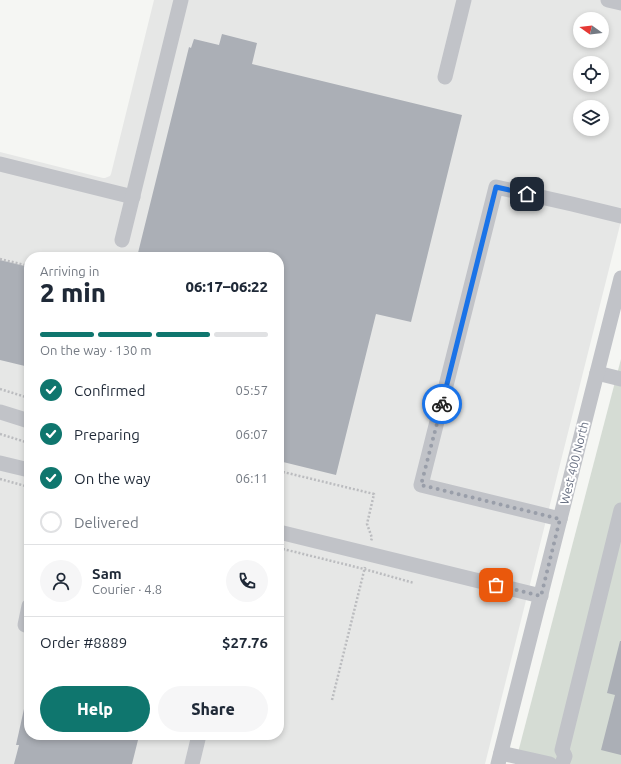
<!DOCTYPE html>
<html lang="en">
<head>
<meta charset="utf-8">
<style>
  body { margin:0; font-family:Ubuntu,sans-serif; background:#f6f6f7; color:#1f2937; height:100vh; display:flex; flex-direction:column; font-size:15px; white-space:nowrap }
  * { box-sizing:border-box; margin:0 }
  p { font-size:13px; color:#747a83 }
  .icon { flex:none; width:22px; height:22px; fill:none; stroke:currentColor; stroke-width:2; stroke-linecap:round; stroke-linejoin:round }
  .map { position:relative; flex:1; overflow:hidden }
  .details { position:absolute; left:24px; top:252px; width:260px; height:488px; display:flex; flex-direction:column; background:#fff; border-radius:16px; box-shadow:0 2px 6px #0003 }
  .details>* { flex:none }
  .needle { width:26px; rotate:284deg }
  .controls { position:absolute; left:573px; top:12px; display:grid; gap:8px }
  .controls a { display:grid; place-items:center; width:36px; height:36px; border-radius:50%; background:#fff; box-shadow:0 2px 6px #0003; font-size:20px }
  .pin { position:absolute; display:grid; place-items:center; width:34px; height:34px; color:#fff; margin:-17px; border-radius:8px; box-shadow:0 2px 6px #0006 }
  .courier { position:absolute; display:grid; place-items:center; width:40px; height:40px; margin:-20px; border:3px solid #1a73e8; border-radius:50%; background:#fff; color:#222; box-shadow:0 1px 5px #0007 }
  .head em { font-style:normal; font-weight:800 }
  .head div { display:flex; flex-direction:column-reverse }
  .head { display:flex; align-items:center; justify-content:space-between; height:68px; padding:0 16px }
  h1 { font-size:26px; font-weight:800; line-height:30px }
  .bar { display:grid; grid-template-columns:repeat(4,1fr); gap:6px 4px; align-content:center; height:48px; padding:0 16px }
  .bar i { height:5px; border-radius:3px; background:#e0e1e3 }
  .bar .on { background:#0f766e }
  .bar p { grid-column:span 4 }
  .line { display:flex; align-items:center; gap:10px; padding:0 16px; border-top:1px solid #e0e1e3 }
  .line div { flex:1 }
  .round { display:grid; place-items:center; flex:none; width:42px; height:42px; border-radius:21px; background:#f6f6f7 }
  ol { padding:0 16px; list-style:none }
  li { display:flex; align-items:center; gap:12px; height:44px }
  li p { margin-inline-start:auto }
  li .icon { padding:4px; border-radius:50%; background:#0f766e; color:#fff; stroke-width:4 }
  li:last-child { color:#747a83 }
  li i { width:22px; height:22px; border:2px solid #e0e1e3; border-radius:50% }
  .cta { display:flex; gap:8px; margin-top:auto; padding:8px 16px }
  .cta a { flex:1; height:46px; border-radius:24px; background:#0f766e; color:#fff; font-size:16px; font-weight:800; line-height:46px; text-align:center }
  .cta a+a { background:#f6f6f7; color:#1f2937 }
  .map>svg:first-child { display:block }
  .built { fill:#e6e7e6; fill-rule:evenodd }
  .green { fill:#d5dcd4 }
  .building { fill:#abafb6 }
  .lines { fill:none; stroke-linecap:round; stroke-linejoin:round }
  .path { stroke:#bbbcbf; stroke-width:2.5; stroke-dasharray:2 2; stroke-linecap:butt }
  .minor { stroke:#c1c3c8; stroke-width:15 }
  .done { stroke:#999ea9; stroke-width:4; stroke-dasharray:0 7.2 }
  .route { stroke:#1a73e8; stroke-width:5 }
  .labels { text-anchor:middle; dominant-baseline:central; stroke-width:4; stroke-linejoin:round; paint-order:stroke }
  .street-label { font-size:12px; fill:#676f81; stroke:#fff }
</style>
</head>
<body>
<div class="map">
<svg width="621" height="764" viewBox="0 0 621 764">
  <rect width="100%" height="100%" fill="#f5f6f3"/>
  <!-- built -->
  <path class="built" d="M154,0H621V221L485,764H0V152L103,178H105L110,176L111,174ZM580,19H602V41H580ZM580,63H602V85H580ZM580,107H602V129H580ZM29,257H279V735H29Z"/>
  <!-- green -->
  <polygon class="green" points="621,359 621,764 515,764"/>
  <!-- building -->
  <g class="building">
    <polygon points="222,34 257,43 252,64 462,115 411,322 376,314 336,475 279,461 279,257 137,257 189,47 191,48 194,39 219,45"/>
    <polygon points="0,260 29,267 29,367 0,360"/>
    <polygon points="620,641 621,641 621,755 601,750 615,695 607,693"/>
    <polygon points="24,709 29,710 29,735 117,735 138,740 132,764 14,764 19,745 16,745"/>
  </g>
  <g class="lines">
    <!-- path -->
    <g class="path">
      <polyline points="0,259 29,266"/>
      <polyline points="0,389 29,398"/>
      <polyline points="0,434 29,443"/>
      <polyline points="279,471 374,494 367,524 372,538 371,541"/>
      <polyline points="0,479 29,487"/>
      <polyline points="279,548 364,569 414,583"/>
      <polyline points="332,700 365,567"/>
    </g>
    <!-- minor -->
    <g class="minor">
      <polyline points="608,0 621,3"/>
      <polyline points="445,77 464,0"/>
      <polyline points="0,164 133,197"/>
      <polyline points="122,240 181,0"/>
      <polyline points="597,373 621,379"/>
      <polyline points="0,412 29,421"/>
      <polyline points="0,463 29,470"/>
      <polyline points="560,519 421,485 496,187 572,204 621,216"/>
      <polyline points="279,532 541,596"/>
      <polyline points="25,625 29,606"/>
      <polyline points="501,753 550,764"/>
      <polyline points="192,764 199,735"/>
      <polyline points="498,764 621,278"/>
      <polyline points="562,764 565,756 562,750 621,510"/>
    </g>
  </g>
  <g class="lines">
    <!-- done -->
    <polyline class="done" points="442,404 421,485 560,519 541,596 496,585"/>
    <!-- route -->
    <polyline class="route" points="442,404 496,187 527,194"/>
  </g>
  <g class="labels">
    <!-- street labels -->
    <g class="street-label">
      <text transform="translate(574 463) rotate(-76)">West 400 North</text>
    </g>
  </g>
</svg>
<div class="controls">
<a><svg class="needle" viewBox="-14 -14 28 28"><path d="M0-13l5 13h-10z" fill="#e53935"/><path d="M0 13l5-13h-10z" fill="#747a83"/></svg></a>
<a><svg class="icon" aria-label="locate" viewBox="0 0 24 24"><circle cx="12" cy="12" r="6"/><path d="M12 2v4M12 18v4M2 12h4M18 12h4"/></svg></a>
<a><svg class="icon" aria-label="layers" viewBox="0 0 24 24"><path d="M12 4l9 5-9 5-9-5zM3 14l9 5 9-5"/></svg></a>
</div>
<div class="pin" style="left:496px;top:585px;background:#ea580c"><svg class="icon" aria-label="bag" viewBox="0 0 24 24"><path d="M5 8h14l-1 12H6zM9 8a3 3 0 0 1 6 0"/></svg></div>
<div class="pin" style="left:527px;top:194px;background:#1f2937"><svg class="icon" aria-label="home" viewBox="0 0 24 24"><path d="M3 11l9-7 9 7M6 9v11h12V9"/></svg></div>
<div class="courier" style="left:442px;top:404px"><svg class="icon" aria-label="bike" viewBox="0 0 24 24"><circle cx="6" cy="16" r="4"/><circle cx="18" cy="16" r="4"/><path d="M6 16l4-8h5l3 8M10 8l3 8H6M13 5h3"/></svg></div>
<section class="details">
<div class="head"><div><h1>2 min</h1><p>Arriving in</p></div><em>06:17–06:22</em></div>
<div class="bar"><i class="on"></i><i class="on"></i><i class="on"></i><i></i><p>On the way · 130 m</p></div>
<ol>
<li><svg class="icon" aria-label="check" viewBox="0 0 24 24"><path d="M5 12l5 5 9-10"/></svg>Confirmed<p>05:57</p></li>
<li><svg class="icon" aria-label="check" viewBox="0 0 24 24"><path d="M5 12l5 5 9-10"/></svg>Preparing<p>06:07</p></li>
<li><svg class="icon" aria-label="check" viewBox="0 0 24 24"><path d="M5 12l5 5 9-10"/></svg>On the way<p>06:11</p></li>
<li><i></i>Delivered</li>
</ol>
<div class="line" style="height:72px"><a class="round"><svg class="icon" aria-label="person" viewBox="0 0 24 24"><circle cx="12" cy="8" r="4"/><path d="M4 21q1-7 8-7t8 7"/></svg></a><div><b>Sam</b><p>Courier · 4.8</p></div><a class="round"><svg class="icon" aria-label="phone" viewBox="0 0 24 24"><path d="M5 4h4l2 5-3 2q2 4 5 5l2-3 5 2v4C11 20 4 13 5 4z"/></svg></a></div>
<div class="line" style="height:52px"><div>Order #8889</div><b>$27.76</b></div>
<div class="cta"><a>Help</a><a>Share</a></div>
</section>
</div>
</body>
</html>
